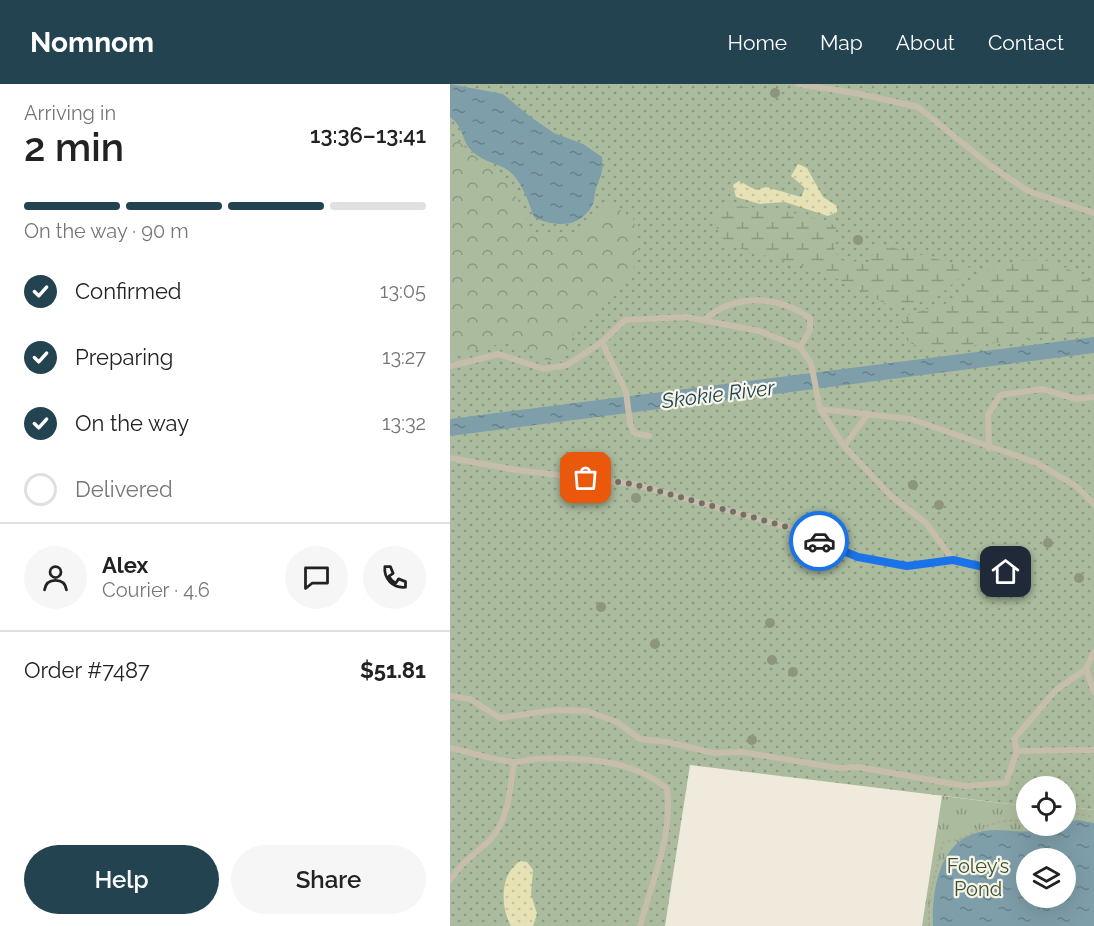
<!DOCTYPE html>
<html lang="en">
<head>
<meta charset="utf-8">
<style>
  body { margin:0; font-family:Raleway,sans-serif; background:#f6f6f6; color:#222; height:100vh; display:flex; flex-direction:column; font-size:22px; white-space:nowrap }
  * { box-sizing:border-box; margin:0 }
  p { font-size:20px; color:#767676 }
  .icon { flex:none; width:33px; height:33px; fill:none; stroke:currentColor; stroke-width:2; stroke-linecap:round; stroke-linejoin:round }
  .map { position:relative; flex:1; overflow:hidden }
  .drawer { display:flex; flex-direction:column; background:#fff; width:450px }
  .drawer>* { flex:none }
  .buttons { position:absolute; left:566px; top:692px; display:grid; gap:12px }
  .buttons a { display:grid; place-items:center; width:60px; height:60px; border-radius:50%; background:#fff; box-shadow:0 6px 24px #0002; font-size:30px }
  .pin { position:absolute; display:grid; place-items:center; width:51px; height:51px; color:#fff; margin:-26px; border-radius:12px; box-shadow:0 3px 9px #0006 }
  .courier { position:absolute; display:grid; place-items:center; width:60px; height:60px; margin:-30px; border:4px solid #1a73e8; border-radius:50%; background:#fff; color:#222; box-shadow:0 2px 8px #0007 }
  .summary em { font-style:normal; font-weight:600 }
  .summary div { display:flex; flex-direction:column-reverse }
  .summary { display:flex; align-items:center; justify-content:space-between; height:102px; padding:0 24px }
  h1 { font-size:39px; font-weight:600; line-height:45px }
  .bar { display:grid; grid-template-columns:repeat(4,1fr); gap:9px 6px; align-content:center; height:72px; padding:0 24px }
  .bar i { height:8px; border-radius:4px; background:#e0e0e0 }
  .bar .active { background:#234351 }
  .bar p { grid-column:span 4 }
  .line { display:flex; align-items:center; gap:15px; padding:0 24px; border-top:2px solid #e0e0e0 }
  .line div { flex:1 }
  .round { display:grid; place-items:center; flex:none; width:63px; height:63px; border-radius:32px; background:#f6f6f6 }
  ol { padding:0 24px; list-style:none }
  li { display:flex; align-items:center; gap:18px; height:66px }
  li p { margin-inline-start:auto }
  li .icon { padding:6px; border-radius:50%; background:#234351; color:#fff; stroke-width:4 }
  li:last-child { color:#767676 }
  li i { width:33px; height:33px; border:3px solid #e0e0e0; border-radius:50% }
  .button { display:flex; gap:12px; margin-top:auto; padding:12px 24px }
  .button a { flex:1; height:69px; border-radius:36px; background:#234351; color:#fff; font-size:24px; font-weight:600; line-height:69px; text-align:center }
  .button a+a { background:#f6f6f6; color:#222 }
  header { display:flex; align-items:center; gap:36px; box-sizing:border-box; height:84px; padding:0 30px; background:#234351; color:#fff }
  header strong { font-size:28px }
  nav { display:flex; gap:33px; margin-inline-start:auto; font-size:21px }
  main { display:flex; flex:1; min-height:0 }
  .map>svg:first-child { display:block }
  .grass { fill:url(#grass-dots) }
  .forest { fill:url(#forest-crowns) }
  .wetland { fill:url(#wetland-marsh) }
  .sand { fill:url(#sand-dots) }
  .park { fill:url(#park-tufts); fill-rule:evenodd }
  .water { fill:url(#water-ripples); fill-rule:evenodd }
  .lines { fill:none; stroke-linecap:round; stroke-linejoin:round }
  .path { stroke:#b1a794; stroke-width:2; stroke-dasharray:3 3; stroke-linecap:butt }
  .service { stroke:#c6bdaa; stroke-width:6 }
  .tree { fill:#8d957d }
  .done { stroke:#757067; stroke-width:6; stroke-dasharray:0 10.8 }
  .route { stroke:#1a73e8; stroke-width:8 }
  .labels { text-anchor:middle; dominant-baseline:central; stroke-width:4.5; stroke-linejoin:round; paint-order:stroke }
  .park-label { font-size:20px; fill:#3c502f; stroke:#f7f4e8 }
  .water-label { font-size:21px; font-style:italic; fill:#234351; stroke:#f7f4e8 }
</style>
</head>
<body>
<header>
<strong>Nomnom</strong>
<nav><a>Home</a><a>Map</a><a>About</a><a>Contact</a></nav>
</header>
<main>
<section class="drawer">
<div class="summary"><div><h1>2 min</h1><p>Arriving in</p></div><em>13:36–13:41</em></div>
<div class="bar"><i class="active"></i><i class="active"></i><i class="active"></i><i></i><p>On the way · 90 m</p></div>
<ol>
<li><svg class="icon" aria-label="check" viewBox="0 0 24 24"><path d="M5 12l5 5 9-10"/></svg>Confirmed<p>13:05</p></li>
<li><svg class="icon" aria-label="check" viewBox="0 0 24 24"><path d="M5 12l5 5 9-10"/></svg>Preparing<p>13:27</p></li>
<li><svg class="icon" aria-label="check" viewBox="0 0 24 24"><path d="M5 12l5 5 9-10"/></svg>On the way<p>13:32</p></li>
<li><i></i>Delivered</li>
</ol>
<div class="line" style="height:108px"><a class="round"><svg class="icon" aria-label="person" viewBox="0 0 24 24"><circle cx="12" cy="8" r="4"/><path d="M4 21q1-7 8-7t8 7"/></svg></a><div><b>Alex</b><p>Courier · 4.6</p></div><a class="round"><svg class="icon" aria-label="chat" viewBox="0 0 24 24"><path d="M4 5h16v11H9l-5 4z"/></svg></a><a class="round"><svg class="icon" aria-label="phone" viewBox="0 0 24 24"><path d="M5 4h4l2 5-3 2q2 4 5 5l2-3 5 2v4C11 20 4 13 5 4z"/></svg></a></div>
<div class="line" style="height:78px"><div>Order #7487</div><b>$51.81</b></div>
<div class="button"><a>Help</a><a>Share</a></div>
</section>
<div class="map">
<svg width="644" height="842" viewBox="0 0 644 842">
  <defs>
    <pattern id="grass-dots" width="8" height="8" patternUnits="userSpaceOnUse" patternTransform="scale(1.5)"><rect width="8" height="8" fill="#abbc9e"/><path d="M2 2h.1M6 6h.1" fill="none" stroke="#8c9981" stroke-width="1.8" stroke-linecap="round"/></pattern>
    <pattern id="forest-crowns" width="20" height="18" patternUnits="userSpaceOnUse" patternTransform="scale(1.5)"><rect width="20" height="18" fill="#abbc9e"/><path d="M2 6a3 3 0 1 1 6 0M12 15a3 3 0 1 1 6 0" fill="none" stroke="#8c9981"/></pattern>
    <pattern id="wetland-marsh" width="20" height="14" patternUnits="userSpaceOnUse" patternTransform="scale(1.5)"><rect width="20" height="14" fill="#abbc9e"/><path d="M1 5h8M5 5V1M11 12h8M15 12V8" fill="none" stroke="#8c9981"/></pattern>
    <pattern id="sand-dots" width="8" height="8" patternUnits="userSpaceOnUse" patternTransform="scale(1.5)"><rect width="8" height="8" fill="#e7e1b6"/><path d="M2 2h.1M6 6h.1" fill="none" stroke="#c7c19c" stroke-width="1.8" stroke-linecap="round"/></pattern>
    <pattern id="park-tufts" width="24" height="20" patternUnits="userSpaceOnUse" patternTransform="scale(1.5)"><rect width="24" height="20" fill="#abbc9e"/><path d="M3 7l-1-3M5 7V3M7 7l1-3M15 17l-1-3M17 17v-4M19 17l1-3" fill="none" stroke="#8c9981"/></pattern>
    <pattern id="water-ripples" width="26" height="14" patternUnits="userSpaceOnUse" patternTransform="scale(1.5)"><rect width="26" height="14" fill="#7e9ea9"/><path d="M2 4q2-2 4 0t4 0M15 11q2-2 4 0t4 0" fill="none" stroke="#68818a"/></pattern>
  </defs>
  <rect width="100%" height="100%" fill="#efeadc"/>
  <!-- grass -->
  <polygon class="grass" points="0,0 644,0 644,726 615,722 615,702 576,702 576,722 240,681 215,842 0,842"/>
  <!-- forest -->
  <path class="forest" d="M0,50L61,104L72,123L81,150L109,152L137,144L155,120L182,131C196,174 182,200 147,227C140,233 127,241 123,250C121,255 122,262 120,268C93,287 89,268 64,261C47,256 16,269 0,275Z"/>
  <!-- wetland -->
  <g class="wetland">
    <path d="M277,122C316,124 350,127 386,142L384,168L396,177L418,178L429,160L521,184L493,208L462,220H436L374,188L277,161L264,140V127Z"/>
    <polygon points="575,176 603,177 644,199 644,247 479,267 458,258 451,243 454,232 501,218 544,181"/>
  </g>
  <!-- sand -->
  <g class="sand">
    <polygon points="348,80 357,84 373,113 387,122 387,128 378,132 335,118 310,120 286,113 283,101 289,97 306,106 316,103 351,113 355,104 341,92"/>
    <path d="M70,777L77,778L83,786L81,810L87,830L83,842H61C50,822 50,790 70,777Z"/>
  </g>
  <!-- park -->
  <path class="park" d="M492,712L576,722V741H615V722L644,726V842H472ZM576,774H615V813H576Z"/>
  <!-- water -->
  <g class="water">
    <path d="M0,0L53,10L82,34L104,49L133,60L152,73C154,87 151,91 146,104C144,110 145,117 142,122C129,145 104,143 84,133C79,118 70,93 56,85C44,78 28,76 19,64C12,54 12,41 0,33Z"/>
    <polygon points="644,253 644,269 0,352 0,335"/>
    <path d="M627,736L644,739V842H483C482,805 489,754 534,747C550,744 567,749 584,747C600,744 613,739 627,736ZM576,774H615V813H576Z"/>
  </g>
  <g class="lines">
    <!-- path -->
    <g class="path">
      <polyline points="615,735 628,730 644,733"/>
      <path d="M479,842V815L493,758C524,756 539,730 576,738"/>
    </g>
    <!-- service -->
    <g class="service">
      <polyline points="348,0 405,9 468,23 541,82 578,107 644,129"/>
      <path d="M254,236C285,209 327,211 360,234V246L350,263"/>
      <polyline points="152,258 176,308 180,339 184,349 199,352"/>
      <polyline points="0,282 49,270 94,285 117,281 152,258 175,236 236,233 309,247 350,263 361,279 370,325"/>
      <polyline points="394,362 418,330"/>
      <polyline points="539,364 538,331 550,311 592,305 626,315 644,313"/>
      <polyline points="0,374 66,386 183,400 334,442 408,473 457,482 503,476 556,488"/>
      <polyline points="503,476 476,439 441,412 394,362 370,325 461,335 587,379 626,402 644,420"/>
      <polyline points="644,568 636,585 606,606 564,655 567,667 644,666"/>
      <polyline points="636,585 644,608"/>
      <polyline points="0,612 20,615 50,634 105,626 137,627 167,638 190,655 217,658 264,669 292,668 388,684 408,683 515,702 556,699 567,667"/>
      <path d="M0,664C20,668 42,676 63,678C70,679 78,675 86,675C129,673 184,675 217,705C223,752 202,797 190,842"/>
      <path d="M0,796C11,779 25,770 39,757C59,737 60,705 64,678"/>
    </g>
  </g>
  <!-- trees -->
  <g class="tree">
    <circle cx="325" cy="9" r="5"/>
    <circle cx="408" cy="156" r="5"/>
    <circle cx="463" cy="401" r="5"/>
    <circle cx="186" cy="414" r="5"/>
    <circle cx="489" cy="421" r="5"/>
    <circle cx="598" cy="459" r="5"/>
    <circle cx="629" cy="494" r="5"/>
    <circle cx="151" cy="523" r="5"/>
    <circle cx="320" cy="539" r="5"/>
    <circle cx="205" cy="560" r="5"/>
    <circle cx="322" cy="576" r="5"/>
    <circle cx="343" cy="588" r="5"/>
    <circle cx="302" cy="656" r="5"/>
  </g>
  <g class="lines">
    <!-- done -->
    <polyline class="done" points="136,394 183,400 334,442 369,457"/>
    <!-- route -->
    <polyline class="route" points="369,457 408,473 457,482 503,476 556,488"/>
  </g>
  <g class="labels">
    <!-- park labels -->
    <g class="park-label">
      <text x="528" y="782">Foley’s<tspan x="528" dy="23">Pond</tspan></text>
    </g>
    <!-- water labels -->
    <g class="water-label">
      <text transform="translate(268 310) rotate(-7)">Skokie River</text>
    </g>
  </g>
</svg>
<div class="buttons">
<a><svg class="icon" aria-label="locate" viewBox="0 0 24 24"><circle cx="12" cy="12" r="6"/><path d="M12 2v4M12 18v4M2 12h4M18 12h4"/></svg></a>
<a><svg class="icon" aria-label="layers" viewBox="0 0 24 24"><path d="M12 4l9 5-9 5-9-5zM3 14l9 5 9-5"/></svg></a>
</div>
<div class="pin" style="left:136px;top:394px;background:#ea580c"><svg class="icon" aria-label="bag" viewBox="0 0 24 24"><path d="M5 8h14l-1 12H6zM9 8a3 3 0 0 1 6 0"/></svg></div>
<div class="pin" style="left:556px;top:488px;background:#1f2937"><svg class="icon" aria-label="home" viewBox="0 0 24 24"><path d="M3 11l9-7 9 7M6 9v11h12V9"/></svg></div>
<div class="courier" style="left:369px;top:457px"><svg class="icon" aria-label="car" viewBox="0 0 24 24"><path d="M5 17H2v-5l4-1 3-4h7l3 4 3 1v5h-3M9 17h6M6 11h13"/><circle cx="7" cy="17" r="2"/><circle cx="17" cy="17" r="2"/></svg></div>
</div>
</main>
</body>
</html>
